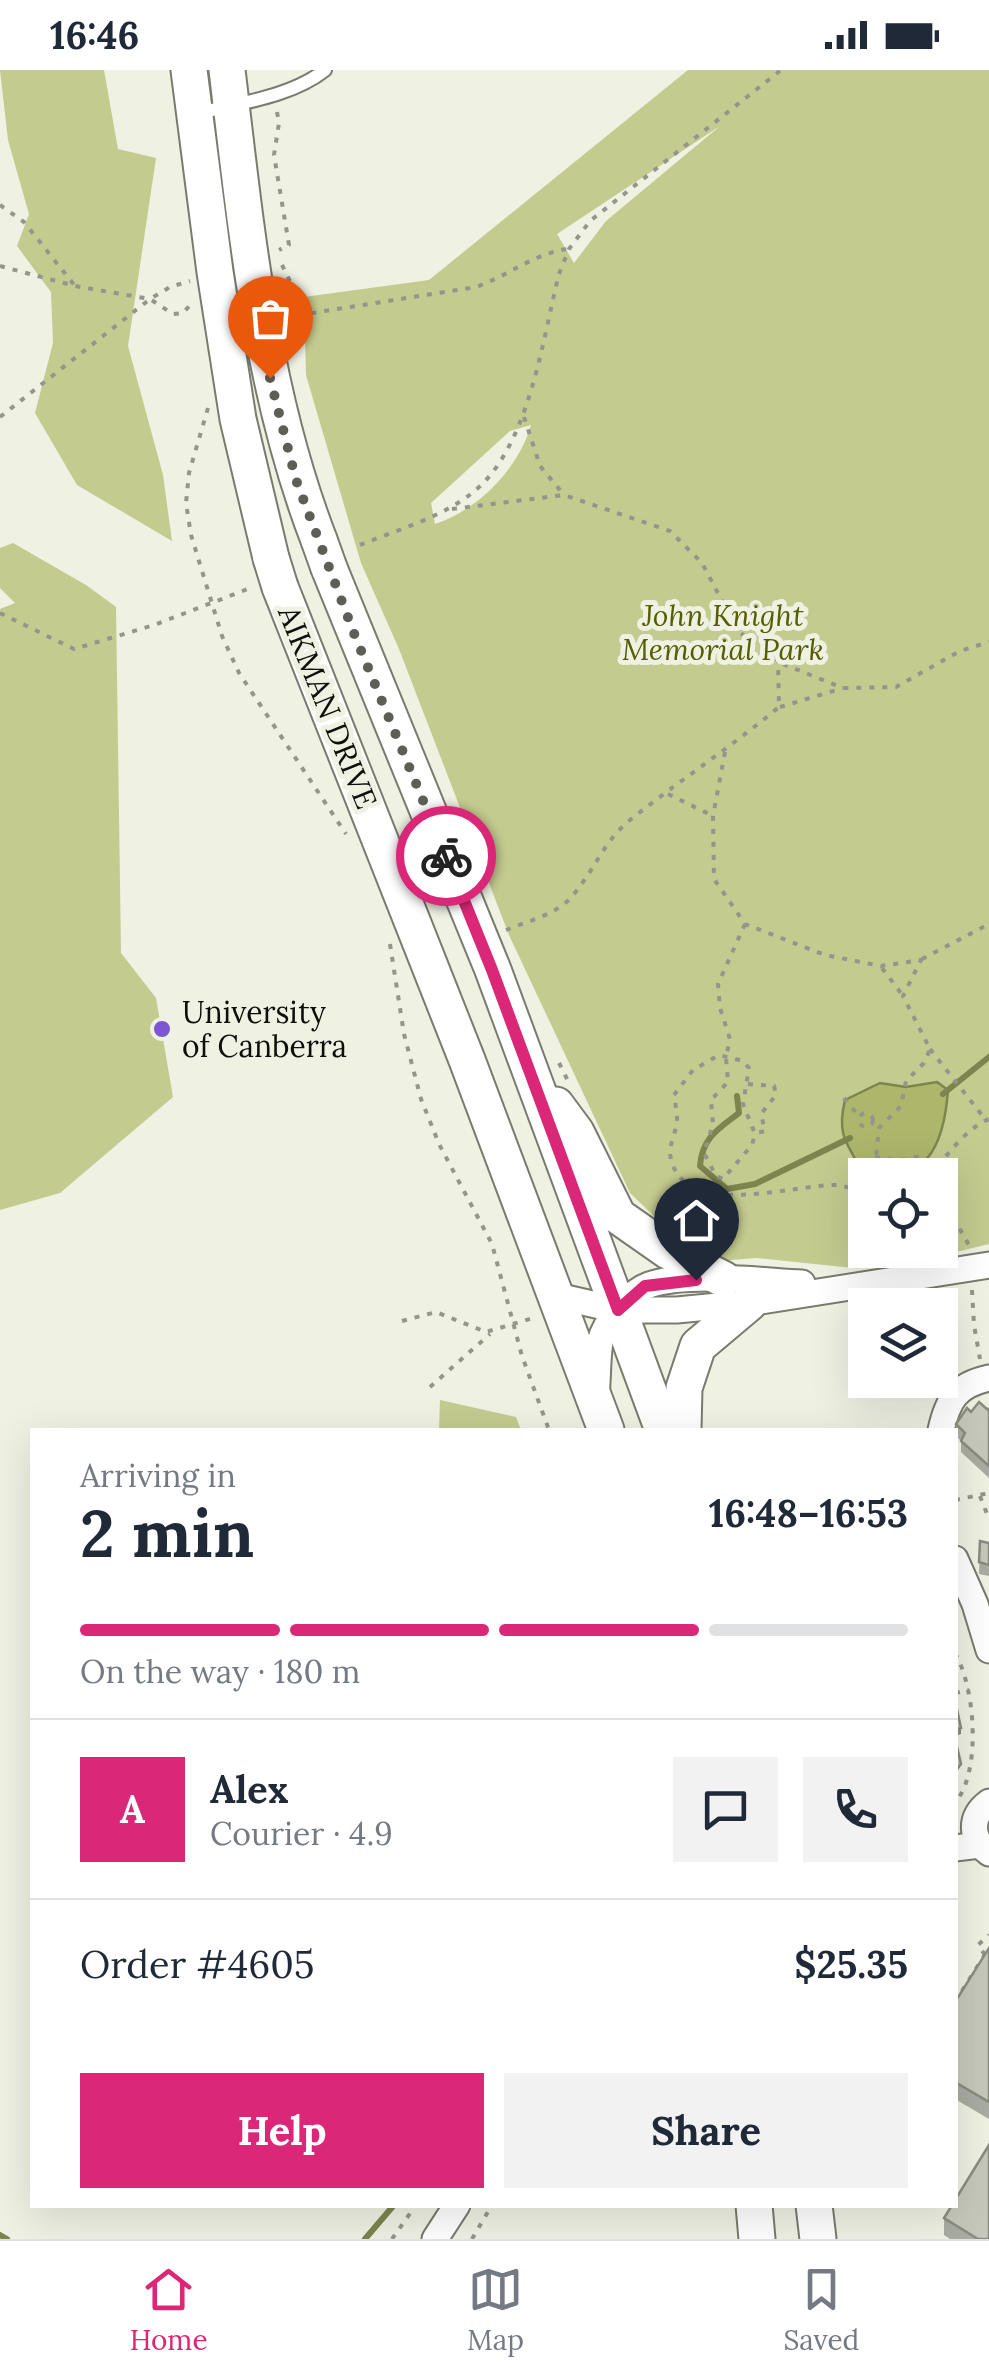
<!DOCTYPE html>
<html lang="en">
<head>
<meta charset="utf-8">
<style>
  body { margin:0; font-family:Lora,serif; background:#f2f2f3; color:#1f2937; height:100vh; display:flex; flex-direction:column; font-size:38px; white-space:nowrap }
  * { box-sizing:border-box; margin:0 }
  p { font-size:32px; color:#747a83 }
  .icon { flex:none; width:55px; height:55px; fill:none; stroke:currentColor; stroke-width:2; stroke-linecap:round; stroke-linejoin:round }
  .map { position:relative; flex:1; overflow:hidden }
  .sheet { position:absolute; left:30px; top:1358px; width:928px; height:780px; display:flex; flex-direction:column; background:#fff; border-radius:0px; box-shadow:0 10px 40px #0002 }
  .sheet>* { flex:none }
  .buttons { position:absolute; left:848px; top:1088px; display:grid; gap:20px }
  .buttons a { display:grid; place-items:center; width:110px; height:110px; border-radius:0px; background:#fff; box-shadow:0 10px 40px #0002; font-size:50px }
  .pin { position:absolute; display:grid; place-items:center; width:85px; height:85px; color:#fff; margin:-102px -42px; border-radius:50% 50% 50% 0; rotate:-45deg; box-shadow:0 0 10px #0007 }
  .pin .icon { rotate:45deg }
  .courier { position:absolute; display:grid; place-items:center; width:100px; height:100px; margin:-50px; border:8px solid #db2777; border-radius:50%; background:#fff; color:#222; box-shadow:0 2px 12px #0007 }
  .head em { font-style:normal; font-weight:700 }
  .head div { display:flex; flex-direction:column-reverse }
  .head { display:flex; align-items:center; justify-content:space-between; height:170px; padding:0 50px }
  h1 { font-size:65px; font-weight:700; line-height:75px }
  .bar { display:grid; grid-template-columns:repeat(4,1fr); gap:15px 10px; align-content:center; height:120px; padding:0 50px }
  .bar i { height:12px; border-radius:8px; background:#e0e1e3 }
  .bar .selected { background:#db2777 }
  .bar p { grid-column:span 4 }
  .line { display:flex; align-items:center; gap:25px; padding:0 50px; border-top:2px solid #e0e1e3 }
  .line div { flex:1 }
  .round { display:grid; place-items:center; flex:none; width:105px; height:105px; border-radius:0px; background:#f2f2f3 }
  .button { display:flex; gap:20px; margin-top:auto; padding:20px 50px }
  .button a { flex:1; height:115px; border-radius:0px; background:#db2777; color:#fff; font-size:40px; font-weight:700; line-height:115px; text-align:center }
  .button a+a { background:#f2f2f3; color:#1f2937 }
  .status { display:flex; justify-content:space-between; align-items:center; height:70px; padding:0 50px; background:#fff; direction:ltr }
  .status svg { height:28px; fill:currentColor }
  .dock { display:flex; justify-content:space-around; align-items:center; height:140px; border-top:2px solid #e0e1e3; background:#fff; font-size:28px; color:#747a83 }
  .dock a { display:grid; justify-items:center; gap:5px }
  .dock .selected { color:#db2777 }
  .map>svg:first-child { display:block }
  .green { fill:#c3cb8f; fill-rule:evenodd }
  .water { fill:#adb66b; stroke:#7d844e; stroke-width:2.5 }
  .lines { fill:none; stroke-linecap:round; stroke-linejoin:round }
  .stream { stroke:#7d844e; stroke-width:6 }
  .service-casing { stroke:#797b6e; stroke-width:16 }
  .minor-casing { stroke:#797b6e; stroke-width:29 }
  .secondary-casing { stroke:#797b6e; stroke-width:39 }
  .path { stroke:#94958b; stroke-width:4; stroke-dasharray:5 8; stroke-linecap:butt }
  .service { stroke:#fff; stroke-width:12 }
  .minor { stroke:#fff; stroke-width:25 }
  .secondary { stroke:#fff; stroke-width:35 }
  .secondary-bridge-casing { stroke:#797b6e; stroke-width:39; stroke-linecap:butt }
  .secondary-bridge { stroke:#fff; stroke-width:35 }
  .wall { fill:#a9aca0 }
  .shaded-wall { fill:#8a8c82 }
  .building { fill:#c5c8ba; stroke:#8a8c82; stroke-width:2.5 }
  .done { stroke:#5d5e56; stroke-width:10; stroke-dasharray:0 18 }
  .route { stroke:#db2777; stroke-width:12 }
  .poi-dot { fill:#7d57d1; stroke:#eff1e3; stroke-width:4 }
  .labels { text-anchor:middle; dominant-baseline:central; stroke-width:10; stroke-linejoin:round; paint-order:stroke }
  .park-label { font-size:30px; font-style:italic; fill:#575e01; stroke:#eff1e3 }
  .street-label { font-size:30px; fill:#0e0f0a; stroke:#eff1e3 }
  .poi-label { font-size:30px; fill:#0e0f0a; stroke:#eff1e3; text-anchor:start }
</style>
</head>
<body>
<div class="status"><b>16:46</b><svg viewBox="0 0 49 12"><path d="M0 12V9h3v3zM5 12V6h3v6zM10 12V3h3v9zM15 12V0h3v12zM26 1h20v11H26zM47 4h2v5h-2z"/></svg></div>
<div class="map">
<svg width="989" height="2169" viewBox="0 0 989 2169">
  <rect width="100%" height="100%" fill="#eff1e3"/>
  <!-- green -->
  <g class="green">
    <polygon points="0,0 104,0 118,79 156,88 128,276 163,405 172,471 77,415 35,343 53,273 51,222 17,176 29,144 8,70"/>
    <path d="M688,0H989V1174L940,1186L853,1198L756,1188L719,1191L685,1176L630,1123L509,865L399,579L361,493L306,305L304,227L429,210ZM720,56L606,151L574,193L557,164ZM531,355C519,398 478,440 435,454L431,433L510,361ZM865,1105H940V1180H865Z"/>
    <polygon points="13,473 86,515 116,537 121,883 156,928 173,1027 60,1123 0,1140 0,539 15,533 0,518 0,478"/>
    <polygon points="440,1330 516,1347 521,1360 439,1360"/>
  </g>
  <!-- water -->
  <path class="water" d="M937,1012L948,1020C944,1075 927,1118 862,1100C845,1072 837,1063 845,1030L880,1013L906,1017Z"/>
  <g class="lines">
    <!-- stream -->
    <g class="stream">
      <polyline points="943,1024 989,987"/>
      <path d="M737,1026L739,1043C718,1059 702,1068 700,1096L727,1119L755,1114L850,1068"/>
      <polyline points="0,2165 7,2169"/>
      <polyline points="365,2169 394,2135"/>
    </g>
    <!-- service casing -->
    <g class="service-casing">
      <path id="service" d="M196,44C238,33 291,27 325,0"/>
    </g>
    <!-- minor casing -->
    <g class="minor-casing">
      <g id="minor">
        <polyline points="557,1226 618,1240 677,1240 749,1233 989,1195"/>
        <path d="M596,1326C598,1309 597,1289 600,1272C605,1252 629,1222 649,1215C688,1202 760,1211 802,1213"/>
        <path d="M941,1360C948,1329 957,1315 989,1308"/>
        <polyline points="955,1489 975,1534 989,1580"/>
        <path d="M989,1732C969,1747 970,1768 989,1783"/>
        <polyline points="955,1778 980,1775"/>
        <polyline points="435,2169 457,2135"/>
      </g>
    </g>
    <!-- secondary casing -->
    <g class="secondary-casing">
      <g id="secondary">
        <polyline points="189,0 215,202 238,349 271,488"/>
        <path d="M227,0C246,158 261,320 319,470"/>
        <polyline points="329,498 493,900 663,1360"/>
        <polyline points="280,517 467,990 606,1360"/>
        <polyline points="556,1035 576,1062 618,1146 668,1181 723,1209"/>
        <polyline points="683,1360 684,1318 698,1276 749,1233"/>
        <polyline points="754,2135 757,2169"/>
        <polyline points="814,2135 818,2169"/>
      </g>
    </g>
    <!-- path -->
    <g class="path">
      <polyline points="277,42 279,53 274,85 289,175 279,180"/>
      <polyline points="0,135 24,152 75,216"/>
      <polyline points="282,195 306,244"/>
      <polyline points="0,196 75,216 150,229 173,244 183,243 192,233"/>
      <path d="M290,257L306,244L476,217C508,206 536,182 569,179"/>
      <polyline points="208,338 189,403 186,433 191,465 222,566 239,603 346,764"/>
      <polyline points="0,347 150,229 170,217 190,211"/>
      <polyline points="524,347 540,396 564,425"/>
      <polyline points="452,439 564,425 670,461 702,493 738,561 778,592 843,618 896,617 960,581 989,572"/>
      <path d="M360,475C396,460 441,448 472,423C529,379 542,271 559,204L569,179L590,151L781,0"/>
      <polyline points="0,543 74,579 154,555 253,517"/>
      <polyline points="780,637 843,618"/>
      <polyline points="725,682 713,746 714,809 745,854 825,885 881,896 921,890 903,926 930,979 924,993 906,1011 901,1036 879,1058 876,1087 866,1105"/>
      <polyline points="668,724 713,746"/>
      <path d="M745,854L718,914L720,938L730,969L726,987L728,1012L711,1030L713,1054L704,1083L716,1106L723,1109L752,1075L755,1064L743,1034L749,998L743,991L719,985L693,1000L674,1025C675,1033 677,1041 677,1048C677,1064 666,1076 672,1093C690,1148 792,1115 835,1115C845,1116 855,1119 865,1121"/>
      <path d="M506,860C528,851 559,844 574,824C594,800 605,770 630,750C679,711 731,677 779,637L778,592"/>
      <polyline points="390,874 404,964 421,1029 439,1074 492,1174 522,1286 549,1360"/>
      <polyline points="922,889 989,854"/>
      <polyline points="882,898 903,926"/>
      <polyline points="930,979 985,1049"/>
      <polyline points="559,993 568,1011"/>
      <polyline points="748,1014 774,1016 776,1025 761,1044 765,1061 757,1063"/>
      <polyline points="844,1028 859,1046"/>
      <circle cx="866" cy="1050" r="7"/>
      <polyline points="875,1087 899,1090 917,1087 931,1102"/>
      <path d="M928,1105C948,1087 963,1060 989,1049"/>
      <polyline points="940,1125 969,1175"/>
      <polyline points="972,1220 974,1255 980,1289"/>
      <polyline points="402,1251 436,1242 486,1262 533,1248"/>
      <polyline points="430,1317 490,1264"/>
      <polyline points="980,1426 989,1449"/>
      <polyline points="955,1430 989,1423"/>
      <path d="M955,1583C975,1617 982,1701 955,1733"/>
      <polyline points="955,1623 969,1620"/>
      <polyline points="985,1885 978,1875 989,1865"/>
      <polyline points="955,1932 989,1878"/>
      <polyline points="392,2169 416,2135"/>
      <polyline points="472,2169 492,2135"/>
    </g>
    <!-- service -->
    <use href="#service" class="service"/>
    <!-- minor -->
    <use href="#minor" class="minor"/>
    <!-- secondary -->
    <use href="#secondary" class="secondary"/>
    <!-- secondary-bridge casing -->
    <g class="secondary-bridge-casing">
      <g id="secondary-bridge">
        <polyline points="319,470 329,498"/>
        <polyline points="271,488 280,517"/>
      </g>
    </g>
    <!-- secondary-bridge -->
    <use href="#secondary-bridge" class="secondary-bridge"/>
  </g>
  <!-- wall -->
  <g class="wall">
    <polygon points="989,1338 989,1408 961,1382 961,1371 956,1366 956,1354 971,1342 988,1340"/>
    <polygon points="980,1471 989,1473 989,1506 979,1504"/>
    <polygon points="989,1878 989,2049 955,2029 955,1932"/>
    <polygon points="944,2148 989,2169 950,2169 944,2165"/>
  </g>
  <!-- shaded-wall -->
  <polygon class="shaded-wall" points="961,1658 961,1664 955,1666 955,1660"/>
  <!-- building -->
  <g class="building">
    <polygon points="979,1332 988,1340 989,1338 989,1396 961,1371 965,1363 956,1354 967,1338 971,1342"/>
    <polygon points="980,1471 989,1473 989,1495 979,1492"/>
    <polygon points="955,1630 961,1658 955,1660"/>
    <polygon points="955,1668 961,1694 955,1702"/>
    <polygon points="989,1878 989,2032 955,2012 955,1932"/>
    <polygon points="989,2075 989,2169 978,2169 944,2148 952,2135 955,2135 955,2130"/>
  </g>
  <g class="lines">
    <!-- done -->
    <polyline class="done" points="270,308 296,410 355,566 446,786"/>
    <!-- route -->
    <polyline class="route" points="446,786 492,900 618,1240 645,1216 696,1210"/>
  </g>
  <!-- markers -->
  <circle class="poi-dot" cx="162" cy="959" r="10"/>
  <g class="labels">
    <!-- park labels -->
    <g class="park-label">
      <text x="723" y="545">John Knight<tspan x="723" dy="34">Memorial Park</tspan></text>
    </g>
    <!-- street labels -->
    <g class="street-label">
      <text transform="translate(328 637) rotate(68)">AIKMAN DRIVE</text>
    </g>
    <!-- poi labels -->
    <g class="poi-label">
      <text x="182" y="942">University<tspan x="182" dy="34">of Canberra</tspan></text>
    </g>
  </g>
</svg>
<div class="buttons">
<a><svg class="icon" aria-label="locate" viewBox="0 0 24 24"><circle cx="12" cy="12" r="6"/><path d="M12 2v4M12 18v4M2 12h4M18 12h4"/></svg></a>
<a><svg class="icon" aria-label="layers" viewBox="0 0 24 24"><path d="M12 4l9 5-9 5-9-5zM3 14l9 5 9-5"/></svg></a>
</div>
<div class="pin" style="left:270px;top:308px;background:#ea580c"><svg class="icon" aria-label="bag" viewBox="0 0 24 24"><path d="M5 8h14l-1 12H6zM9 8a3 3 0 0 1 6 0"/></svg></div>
<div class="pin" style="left:696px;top:1210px;background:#1f2937"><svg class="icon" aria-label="home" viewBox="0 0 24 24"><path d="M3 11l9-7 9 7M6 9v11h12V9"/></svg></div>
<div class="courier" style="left:446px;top:786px"><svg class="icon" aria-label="bike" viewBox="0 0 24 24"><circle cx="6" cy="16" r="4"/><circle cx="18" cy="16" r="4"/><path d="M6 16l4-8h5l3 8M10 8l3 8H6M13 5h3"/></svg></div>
<section class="sheet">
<div class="head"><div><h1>2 min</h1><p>Arriving in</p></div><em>16:48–16:53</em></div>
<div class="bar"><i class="selected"></i><i class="selected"></i><i class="selected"></i><i></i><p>On the way · 180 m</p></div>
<div class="line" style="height:180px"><b class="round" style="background:#db2777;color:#fff">A</b><div><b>Alex</b><p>Courier · 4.9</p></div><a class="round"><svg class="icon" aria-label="chat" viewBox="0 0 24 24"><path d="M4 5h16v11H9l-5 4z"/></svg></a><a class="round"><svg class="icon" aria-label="phone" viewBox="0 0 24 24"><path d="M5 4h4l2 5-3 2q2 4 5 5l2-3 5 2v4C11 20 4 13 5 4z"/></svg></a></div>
<div class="line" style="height:130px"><div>Order #4605</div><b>$25.35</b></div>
<div class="button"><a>Help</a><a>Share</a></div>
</section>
</div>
<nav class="dock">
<a class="selected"><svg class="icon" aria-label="home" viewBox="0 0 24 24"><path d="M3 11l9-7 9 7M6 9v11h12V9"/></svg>Home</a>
<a><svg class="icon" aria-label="map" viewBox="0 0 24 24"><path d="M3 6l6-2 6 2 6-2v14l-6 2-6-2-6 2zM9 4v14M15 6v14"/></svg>Map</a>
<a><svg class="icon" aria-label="saved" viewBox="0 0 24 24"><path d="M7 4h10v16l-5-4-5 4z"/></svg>Saved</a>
</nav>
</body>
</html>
